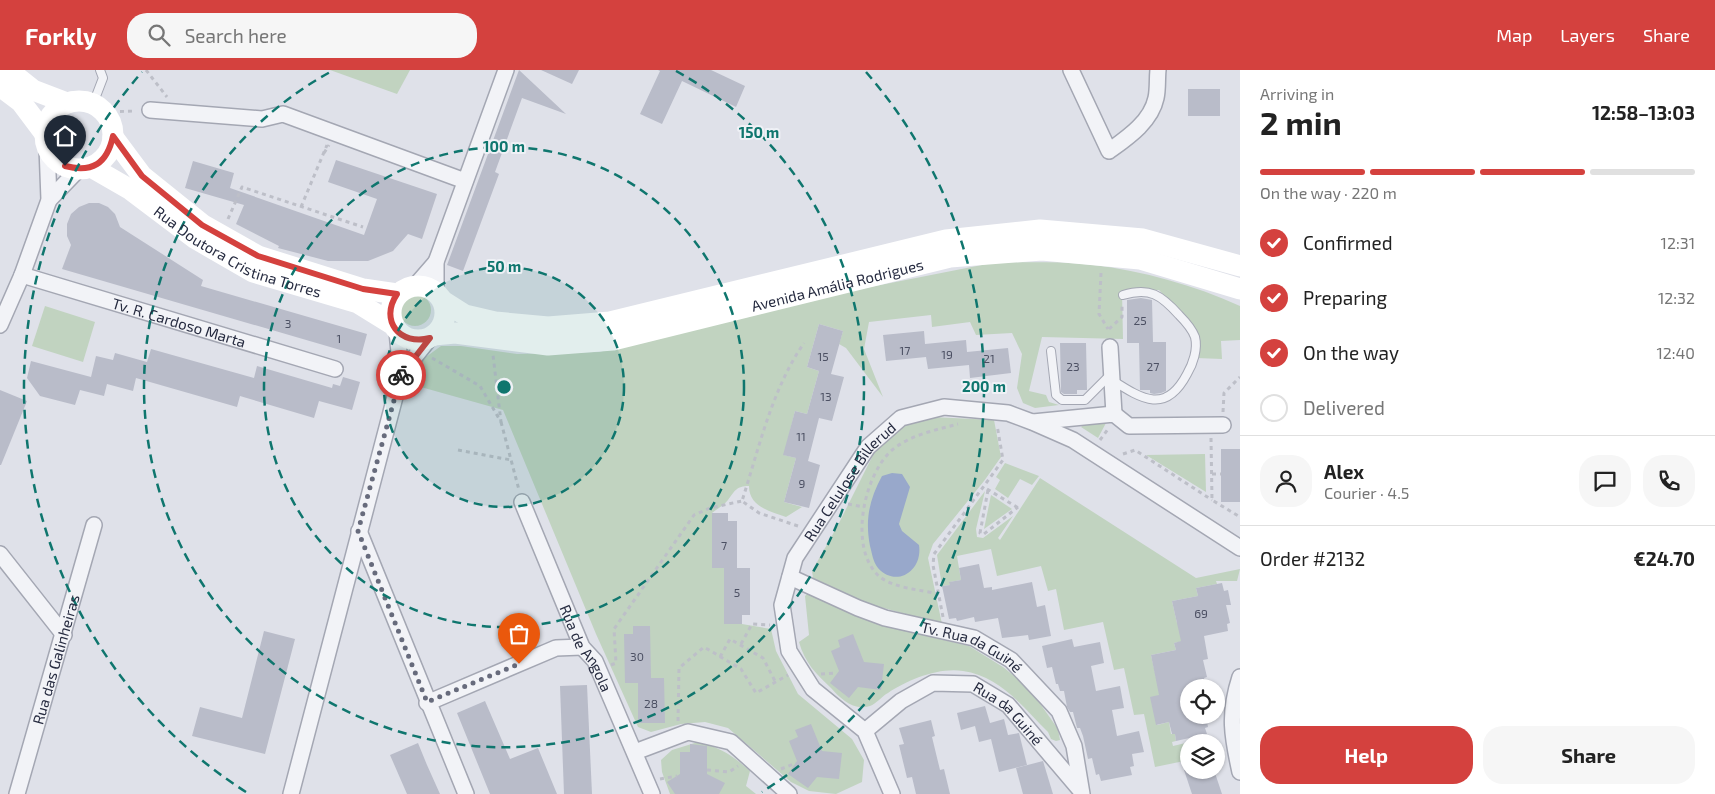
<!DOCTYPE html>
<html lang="en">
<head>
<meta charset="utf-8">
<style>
  body { margin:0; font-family:"Exo 2",sans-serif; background:#f6f6f6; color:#222; height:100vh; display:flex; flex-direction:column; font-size:19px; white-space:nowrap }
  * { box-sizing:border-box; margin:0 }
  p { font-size:16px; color:#767676 }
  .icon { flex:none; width:28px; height:28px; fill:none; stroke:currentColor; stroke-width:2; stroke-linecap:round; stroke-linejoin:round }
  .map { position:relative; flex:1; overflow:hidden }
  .side { display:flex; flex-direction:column; background:#fff; width:475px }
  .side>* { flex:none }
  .fabs { position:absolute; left:1180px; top:609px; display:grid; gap:10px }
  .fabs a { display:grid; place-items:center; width:45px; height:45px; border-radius:50%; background:#fff; box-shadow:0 1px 4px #0004; font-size:25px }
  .pin { position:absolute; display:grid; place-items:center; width:42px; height:42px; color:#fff; margin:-51px -21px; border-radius:50% 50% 50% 0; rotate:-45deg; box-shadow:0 0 5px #0007 }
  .pin .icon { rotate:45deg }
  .courier { position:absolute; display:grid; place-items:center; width:50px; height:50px; margin:-25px; border:4px solid #d4413e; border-radius:50%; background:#fff; color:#222; box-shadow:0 1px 6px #0007 }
  .head em { font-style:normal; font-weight:700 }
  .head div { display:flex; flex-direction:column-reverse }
  .head { display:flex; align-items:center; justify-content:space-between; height:85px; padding:0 20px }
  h1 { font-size:32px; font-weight:700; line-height:38px }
  .bar { display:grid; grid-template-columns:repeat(4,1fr); gap:8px 5px; align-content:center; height:60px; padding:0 20px }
  .bar i { height:6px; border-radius:4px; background:#e0e0e0 }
  .bar .on { background:#d4413e }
  .bar p { grid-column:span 4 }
  .line { display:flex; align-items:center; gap:12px; padding:0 20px; border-top:1px solid #e0e0e0 }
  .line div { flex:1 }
  .round { display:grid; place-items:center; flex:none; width:52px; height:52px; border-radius:20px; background:#f6f6f6 }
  ol { padding:0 20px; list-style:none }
  li { display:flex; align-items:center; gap:15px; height:55px }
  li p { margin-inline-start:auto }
  li .icon { padding:5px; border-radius:50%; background:#d4413e; color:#fff; stroke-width:4 }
  li:last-child { color:#767676 }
  li i { width:28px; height:28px; border:2px solid #e0e0e0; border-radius:50% }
  .cta { display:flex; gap:10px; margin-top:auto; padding:10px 20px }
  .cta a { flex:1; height:58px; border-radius:20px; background:#d4413e; color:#fff; font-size:20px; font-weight:700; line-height:58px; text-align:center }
  .cta a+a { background:#f6f6f6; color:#222 }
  header { display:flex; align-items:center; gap:30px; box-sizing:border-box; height:70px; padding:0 25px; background:#d4413e; color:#fff }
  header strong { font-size:24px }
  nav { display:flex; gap:28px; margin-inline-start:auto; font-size:18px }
  .search { width:350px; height:45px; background:#f6f6f6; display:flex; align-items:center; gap:12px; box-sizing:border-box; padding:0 18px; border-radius:20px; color:#767676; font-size:19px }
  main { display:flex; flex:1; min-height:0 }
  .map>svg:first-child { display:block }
  .green { fill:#c1d3c0 }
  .water { fill:#98a8cb }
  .building { fill:#b9bcc9 }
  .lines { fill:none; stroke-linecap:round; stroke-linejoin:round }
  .service-casing { stroke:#a4a7b3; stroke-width:10 }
  .minor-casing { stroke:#a4a7b3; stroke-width:18 }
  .path { stroke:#bdbfc8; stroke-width:3; stroke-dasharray:4 4; stroke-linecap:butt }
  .service { stroke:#f2f3f7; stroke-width:8 }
  .minor { stroke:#f2f3f7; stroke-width:15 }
  .secondary { stroke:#fff; stroke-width:21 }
  .done { stroke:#676b7c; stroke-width:5; stroke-dasharray:0 9 }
  .route { stroke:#d4413e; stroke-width:6 }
  .ring { fill:none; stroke:#0f766e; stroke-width:2.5; stroke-dasharray:9 6 }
  .labels { text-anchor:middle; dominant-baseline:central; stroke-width:4; stroke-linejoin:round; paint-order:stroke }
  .number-label { font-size:12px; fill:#4c5063 }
  .street-label { font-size:15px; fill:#272c41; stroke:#eff1f6 }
  .centre { fill:#0f766e; stroke:#eff1f6; stroke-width:2.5 }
  .ring-label { font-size:15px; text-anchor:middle; font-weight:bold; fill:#0f766e; stroke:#eff1f6; stroke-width:4; stroke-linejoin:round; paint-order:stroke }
</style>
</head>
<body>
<header>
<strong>Forkly</strong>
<div class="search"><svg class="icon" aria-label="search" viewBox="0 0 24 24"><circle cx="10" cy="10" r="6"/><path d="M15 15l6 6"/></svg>Search here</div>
<nav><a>Map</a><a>Layers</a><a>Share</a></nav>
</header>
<main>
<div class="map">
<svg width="1240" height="724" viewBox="0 0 1240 724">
  <rect width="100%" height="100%" fill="#dfe1e9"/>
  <!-- green -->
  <g class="green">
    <polygon points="330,0 410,0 397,24"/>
    <path d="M997,192C1029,193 1062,191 1093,195C1143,201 1194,215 1240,236V270L1221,271L1222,289L1196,288L1190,255L1159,220L1122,221L1123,269L1042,267L1029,321L1046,325L1049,332L1059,335L1035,338L1023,333L1017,318L1022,284L1012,263L976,265L970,252L932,257L931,245L869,252L864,279L883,327L846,278L839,274L843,261L819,254L807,297L819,301L807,344L795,341L784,385L796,388L784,432L802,437L786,447C770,441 749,437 749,416C736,416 735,421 728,430C724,435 717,439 712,443V498H724L742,554L771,559L776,581L798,624L852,669L864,690L862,712L836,724L809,721L791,712L728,658L705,652L681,654L651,662L638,657L596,564L503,340L410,314L419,292L441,276H461L517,284L599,282L855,220Z"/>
    <circle cx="415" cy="240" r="16"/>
    <polygon points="45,236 95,252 83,292 32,276"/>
    <polygon points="932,347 994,350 1001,387 984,411 933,474 928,488 942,554 869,534 813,508 812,501 838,455 878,375 900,356"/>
    <polygon points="1104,351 1106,353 1098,368 1081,357 1085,354"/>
    <polygon points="1205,384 1206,422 1146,385"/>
    <polygon points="1005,393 1039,406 1032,415 1020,409 1008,428 995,419 1000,410 996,407"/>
    <polygon points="1040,408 1196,508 1240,499 1237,511 1216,511 1217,514 1196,518 1198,526 1172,531 1177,553 1190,550 1198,568 1174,573 1176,580 1151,585 1156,607 1168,605 1157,655 1169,652 1171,664 1175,664 1176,671 1172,672 1173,676 1198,670 1199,672 1189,672 1189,690 1155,697 1144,644 1134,645 1124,598 1114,600 1103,552 1064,560 1056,519 1048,521 1041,496 997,506 991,479 957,486 961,510 950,512 950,515 942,516 937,485 985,421 976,459 977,467 983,468 1013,446 998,468 1000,470"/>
    <polygon points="991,425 1012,439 984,459"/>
    <path d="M808,523L860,546L897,559L969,576L1003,597L1029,618L1058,659L1060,670L1056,671L1051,669L1048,662C1024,638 1000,606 963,601C939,597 907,610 888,623C882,626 876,634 870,636C853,641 841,629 831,618C816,604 805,593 799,572L809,565L805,526Z"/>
    <path d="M698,672C720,677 733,686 750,701L746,716L756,724H670L662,702L661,690L672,680Z"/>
  </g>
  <!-- water -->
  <path class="water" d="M892,403L902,404L910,417L899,454L902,461L919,475C923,501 896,518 878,498C873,492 872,483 870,476C865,450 869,430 882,406Z"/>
  <!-- building -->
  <g class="building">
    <polygon points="519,0 566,44 522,28 495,102 499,104 463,201 447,195"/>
    <polygon points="541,0 579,0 572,14"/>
    <polygon points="658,0 711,0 745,16 736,37 682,11 662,54 640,44 660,1"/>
    <rect x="1188" y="19" width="32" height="27"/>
    <polygon points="336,90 437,124 422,169 408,164 393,181 368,191 328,191 278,178 279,176 236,154 244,135 185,118 193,91 234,103 230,118 364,165 377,129 328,112"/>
    <polygon points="89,133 99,133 108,137 115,144 120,157 203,210 201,216 367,264 361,286 62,199 71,175 67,166 67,154 71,144 79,137"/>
    <polygon points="1141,228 1152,230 1153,272 1166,272 1166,321 1161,323 1154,324 1150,323 1150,320 1140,320 1139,273 1127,273 1127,230"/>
    <polygon points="819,254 843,261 831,304 844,307 832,351 819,348 808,391 820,395 809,438 784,432 796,388 783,385 795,341 807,344 819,301 807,297"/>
    <polygon points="924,261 925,274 966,270 967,282 1008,278 1011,303 970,308 969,295 928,299 926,287 886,291 883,265"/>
    <polygon points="1060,273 1086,273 1087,320 1077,320 1077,324 1064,324 1061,322"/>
    <polygon points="151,279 254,308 257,296 332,318 333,314 340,316 343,307 360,312 352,340 319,331 314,348 240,326 237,337 136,308 133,321 107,314 104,326 80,320 75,335 40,326 27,308 31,291 91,307 96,286 113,290 115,283 147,292"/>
    <polygon points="0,320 27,331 1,395 0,395"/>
    <rect x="1221" y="379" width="19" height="53"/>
    <polygon points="712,443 728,443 728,451 737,451 737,498 750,498 750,545 742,545 742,554 724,554 724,498 712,498"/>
    <polygon points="979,494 984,518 992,517 992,520 1032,512 1037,537 1045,535 1051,566 1029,570 1028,565 1002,568 998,548 975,552 974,547 957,551 956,548 949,549 942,516 950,515 949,512 961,510 959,498"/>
    <polygon points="1222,513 1224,521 1228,520 1231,535 1226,535 1230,553 1227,554 1228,561 1204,566 1208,589 1203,590 1207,607 1204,608 1206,615 1189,618 1189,645 1206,645 1208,657 1205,658 1207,664 1176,671 1175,664 1172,664 1169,652 1156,655 1150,627 1159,625 1151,585 1176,580 1174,573 1181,571 1172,531 1198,526 1196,518"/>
    <polygon points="633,556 650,556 651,608 664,608 665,653 638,653 638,613 625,613 624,564 633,564"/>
    <polygon points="264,561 295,569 265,684 192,666 200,637 242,648"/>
    <polygon points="853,564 864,592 884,594 881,620 858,617 849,628 830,613 839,601 831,581 840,577 838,570"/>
    <polygon points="1072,569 1074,577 1100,572 1104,593 1091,596 1096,621 1120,616 1124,638 1112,640 1117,666 1139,661 1144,682 1132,684 1134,696 1130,697 1132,705 1101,711 1099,704 1096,705 1092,688 1088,689 1083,666 1080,658 1077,658 1073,642 1070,642 1067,637 1064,621 1060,621 1058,614 1056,614 1052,597 1047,598 1042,576"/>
    <polygon points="587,615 592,724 564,724 560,616"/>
    <polygon points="485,631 510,689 538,678 557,724 490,724 457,643"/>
    <polygon points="985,636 990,653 1004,649 1008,665 1019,663 1027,695 999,702 991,669 979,672 975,656 961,660 957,643"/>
    <polygon points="931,650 935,666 932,667 940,700 944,699 950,724 916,724 912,707 907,708 899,675 904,674 899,658"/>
    <polygon points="811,654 822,681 842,683 839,709 817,707 808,718 788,704 797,691 789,671 798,667 795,660"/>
    <polygon points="418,673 427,695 440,724 407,724 390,685"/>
    <polygon points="690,674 707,676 707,704 725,713 719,724 675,724 667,712 680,704 680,682 690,682"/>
    <polygon points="1043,691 1053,724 1023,724 1016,698"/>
    <polygon points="1184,700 1214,700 1222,724 1192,724"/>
  </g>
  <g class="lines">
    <!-- service casing -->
    <g class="service-casing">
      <g id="service">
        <polyline points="93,34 103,8 100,0"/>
        <polyline points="1051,281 1056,325 1062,330 1085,330 1110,305"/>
        <path d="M1112,310C1143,330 1166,344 1187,304C1193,294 1198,279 1195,267C1192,259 1185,251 1179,245C1161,225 1150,217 1123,225"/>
      </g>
    </g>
    <!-- minor casing -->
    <g class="minor-casing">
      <g id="minor">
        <path d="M1071,0L1109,81C1127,68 1151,52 1156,28C1158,20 1157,9 1158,0"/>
        <polyline points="150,40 262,49 283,44 465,111"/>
        <polyline points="49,130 78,100"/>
        <path id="s1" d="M22,205L335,299"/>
        <polyline points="416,215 436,192"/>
        <polyline points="436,222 436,192 506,0"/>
        <polyline points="0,255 22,205 49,130 47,77"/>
        <polyline points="1110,277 1114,344"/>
        <polyline points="401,304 430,268"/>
        <polyline points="1033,352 1114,344 1129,356 1223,355"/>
        <path id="s2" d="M522,432L582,577L595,591L652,724"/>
        <polyline points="359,461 466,724"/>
        <polyline points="0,484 64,565"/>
        <path id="s3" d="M790,507L858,538L885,548L974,568L1011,590L1059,641L1074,676L1082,724"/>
        <path d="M1240,607C1228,644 1232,666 1240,702"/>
        <polyline points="427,633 556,578 582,577"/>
        <path id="s4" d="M865,661L901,631L933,613L973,614L1008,635L1081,721"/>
        <polyline points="635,682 688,662 731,672 789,724"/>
        <path id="s5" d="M17,724L94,455"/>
        <polyline points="291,724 401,304 397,261"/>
        <path id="s6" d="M892,724L865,661L813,619L789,581L782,535L795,488L868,377L901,348L944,337L1008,343L1032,352L1073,370L1240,478"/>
      </g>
    </g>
    <!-- path -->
    <g class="path">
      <polyline points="146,0 167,27"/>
      <polyline points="104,42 136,41"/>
      <polyline points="324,83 329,75"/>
      <polyline points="301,137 327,75"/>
      <polyline points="228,149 242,117 363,157"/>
      <polyline points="1101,203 1099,244 1108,259"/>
      <polyline points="1109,259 1122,247 1122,236"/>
      <polyline points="432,288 480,316 501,352 493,285"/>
      <polyline points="1223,342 1224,323 1240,307"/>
      <polyline points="501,352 519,420"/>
      <polyline points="1211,368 1212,430 1240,447"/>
      <polyline points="1100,370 1108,359"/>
      <polyline points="458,380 511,390"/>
      <polyline points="1123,384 1135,380 1212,430"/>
      <polyline points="1212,404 1221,404"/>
      <polyline points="987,419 1020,439"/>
      <polyline points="988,420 980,463 984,464 1018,437"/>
      <polyline points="848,434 864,437"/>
      <path d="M798,456L759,443L742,431C759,378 772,319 804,273"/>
      <path d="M939,524C921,520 894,518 880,507C848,480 863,407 891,381C909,365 936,360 958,354"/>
      <polyline points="943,547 933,495 934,484 1003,390 997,355"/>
      <polyline points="741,574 752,554 770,555"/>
      <polyline points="720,587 730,569 763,588 776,613"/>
      <polyline points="611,595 616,593 614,559 694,445 710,438 742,431"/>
      <polyline points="821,604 837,603"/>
      <polyline points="678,651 679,598 704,577 741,599 756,623 788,605"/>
      <polyline points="781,699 796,693"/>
      <polyline points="707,700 729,702 738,696"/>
      <polyline points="660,709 677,706"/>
    </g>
    <!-- service -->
    <use href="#service" class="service"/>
    <!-- minor -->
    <use href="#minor" class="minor"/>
    <!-- secondary -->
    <g class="secondary">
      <polyline points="8,0 33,20 67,33"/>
      <polyline points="0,16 21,32 45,64"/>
      <circle cx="79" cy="65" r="34"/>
      <polyline points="113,67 142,106 203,155 258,186 363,219 397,224"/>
      <path id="s7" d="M91,97L131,120L196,169L253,202L358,233L392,254"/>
      <circle cx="418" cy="243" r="27"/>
      <polyline points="443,231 465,245 495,252 548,257 610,252 946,170 1040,160 1143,169 1240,196"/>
      <path id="s8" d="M434,265L455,263L548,275L613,270L950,187L1042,180L1140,189L1240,219"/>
    </g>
  </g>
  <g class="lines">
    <!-- done -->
    <polyline class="done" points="401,305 358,461 427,632 519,594"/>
    <!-- route -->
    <path class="route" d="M65,96C92,103 107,94 113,66L142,106L202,155L258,186L363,219L397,224C379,251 400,276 430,268L401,305"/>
  </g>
  <!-- distance rings -->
  <circle cx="504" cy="317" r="120" fill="#0f766e" fill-opacity=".12"/>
  <g class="ring">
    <circle cx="504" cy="317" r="120"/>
    <circle cx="504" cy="317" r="240"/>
    <path d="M676 1A360 360 0 1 1 332 1"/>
    <path d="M246 722A480 480 0 0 1 142 2M866 2A480 480 0 0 1 762 722"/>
  </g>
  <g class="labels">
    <!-- number labels -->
    <g class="number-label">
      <text x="1140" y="250">25</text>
      <text x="288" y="253">3</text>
      <text x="339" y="268">1</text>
      <text x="905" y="280">17</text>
      <text x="947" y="284">19</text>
      <text x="823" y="286">15</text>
      <text x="989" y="288">21</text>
      <text x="1073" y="296">23</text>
      <text x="1153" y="296">27</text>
      <text x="826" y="326">13</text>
      <text x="801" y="366">11</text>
      <text x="802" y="413">9</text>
      <text x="724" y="475">7</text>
      <text x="737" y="522">5</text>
      <text x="1201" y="543">69</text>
      <text x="637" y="586">30</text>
      <text x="651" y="633">28</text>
    </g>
    <!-- street labels -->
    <g class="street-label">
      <text stroke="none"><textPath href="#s7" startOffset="171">Rua Doutora Cristina Torres</textPath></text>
      <text stroke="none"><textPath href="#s8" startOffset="411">Avenida Amália Rodrigues</textPath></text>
      <text stroke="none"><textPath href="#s1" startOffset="164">Tv. R. Cardoso Marta</textPath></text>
      <text stroke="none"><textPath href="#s6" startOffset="370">Rua Celulose Billerud</textPath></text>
      <text stroke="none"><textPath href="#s2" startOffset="160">Rua de Angola</textPath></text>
      <text stroke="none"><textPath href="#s3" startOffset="196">Tv. Rua da Guiné</textPath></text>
      <text stroke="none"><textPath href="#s5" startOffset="140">Rua das Galinheiras</textPath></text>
      <text stroke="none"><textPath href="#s4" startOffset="170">Rua da Guiné</textPath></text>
    </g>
  </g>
  <circle cx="504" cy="317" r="8" class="centre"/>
  <g class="ring-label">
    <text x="759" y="68">150 m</text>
    <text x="504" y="82">100 m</text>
    <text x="504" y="202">50 m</text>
    <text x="984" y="322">200 m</text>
  </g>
</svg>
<div class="fabs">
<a><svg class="icon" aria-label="locate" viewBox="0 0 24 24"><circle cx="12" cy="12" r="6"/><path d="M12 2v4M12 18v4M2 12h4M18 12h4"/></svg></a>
<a><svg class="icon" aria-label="layers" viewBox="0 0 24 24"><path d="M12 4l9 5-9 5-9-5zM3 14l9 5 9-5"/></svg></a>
</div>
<div class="pin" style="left:519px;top:594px;background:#ea580c"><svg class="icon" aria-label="bag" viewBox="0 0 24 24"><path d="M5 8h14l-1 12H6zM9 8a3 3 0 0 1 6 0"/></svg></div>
<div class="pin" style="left:65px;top:96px;background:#1f2937"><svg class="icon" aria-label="home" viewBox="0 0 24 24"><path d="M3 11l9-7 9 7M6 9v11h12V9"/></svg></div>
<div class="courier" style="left:401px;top:305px"><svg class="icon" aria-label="bike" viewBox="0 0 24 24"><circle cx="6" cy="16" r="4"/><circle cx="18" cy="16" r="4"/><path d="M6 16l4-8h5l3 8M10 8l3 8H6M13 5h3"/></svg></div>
</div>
<section class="side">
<div class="head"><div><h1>2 min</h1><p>Arriving in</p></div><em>12:58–13:03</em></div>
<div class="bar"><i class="on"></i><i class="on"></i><i class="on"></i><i></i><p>On the way · 220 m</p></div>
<ol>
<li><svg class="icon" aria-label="check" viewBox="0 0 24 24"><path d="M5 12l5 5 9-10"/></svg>Confirmed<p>12:31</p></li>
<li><svg class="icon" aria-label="check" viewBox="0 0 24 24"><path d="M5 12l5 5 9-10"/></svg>Preparing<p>12:32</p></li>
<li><svg class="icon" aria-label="check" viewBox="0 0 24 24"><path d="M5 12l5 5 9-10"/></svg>On the way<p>12:40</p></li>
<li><i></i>Delivered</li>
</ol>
<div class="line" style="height:90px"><a class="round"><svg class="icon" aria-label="person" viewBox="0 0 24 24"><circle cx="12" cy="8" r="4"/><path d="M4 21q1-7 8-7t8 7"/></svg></a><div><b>Alex</b><p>Courier · 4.5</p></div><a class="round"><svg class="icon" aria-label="chat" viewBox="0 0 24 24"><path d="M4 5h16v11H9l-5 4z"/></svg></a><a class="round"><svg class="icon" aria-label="phone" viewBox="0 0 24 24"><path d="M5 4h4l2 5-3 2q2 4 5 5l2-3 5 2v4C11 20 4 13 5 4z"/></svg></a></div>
<div class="line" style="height:65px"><div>Order #2132</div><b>€24.70</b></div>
<div class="cta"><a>Help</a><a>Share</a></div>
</section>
</main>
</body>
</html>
